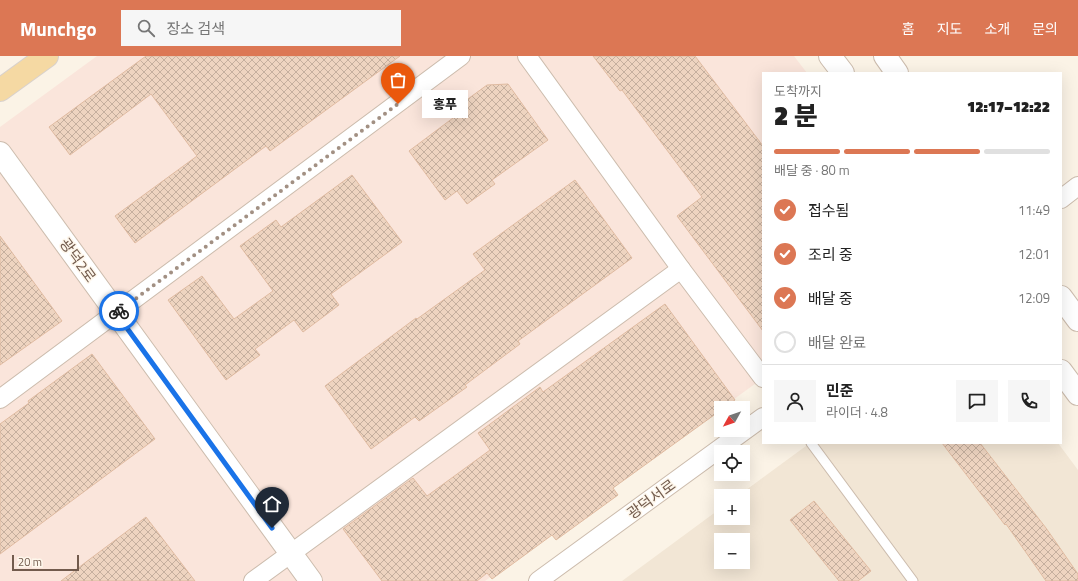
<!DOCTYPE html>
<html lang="ko">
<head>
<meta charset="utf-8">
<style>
  body { margin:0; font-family:"Titillium Web","Noto Sans KR",sans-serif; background:#f6f6f6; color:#222; height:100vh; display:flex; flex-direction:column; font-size:15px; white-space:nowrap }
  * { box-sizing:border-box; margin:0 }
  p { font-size:13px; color:#767676 }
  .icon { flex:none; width:22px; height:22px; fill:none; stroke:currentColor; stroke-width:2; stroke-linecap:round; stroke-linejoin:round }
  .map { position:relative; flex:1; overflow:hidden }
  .drawer { position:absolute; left:762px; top:16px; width:300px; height:372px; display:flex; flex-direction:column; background:#fff; border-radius:0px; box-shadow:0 4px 16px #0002 }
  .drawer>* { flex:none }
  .needle { width:26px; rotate:230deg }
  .buttons { position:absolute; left:714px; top:345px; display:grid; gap:8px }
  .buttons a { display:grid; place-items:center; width:36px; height:36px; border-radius:0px; background:#fff; box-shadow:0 4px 16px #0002; font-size:20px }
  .scale { position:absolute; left:12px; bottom:10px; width:67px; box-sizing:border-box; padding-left:4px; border:2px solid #725b4d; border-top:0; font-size:11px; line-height:14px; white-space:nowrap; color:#725b4d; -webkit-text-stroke:3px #fef7ec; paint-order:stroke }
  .pin { position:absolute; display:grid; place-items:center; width:34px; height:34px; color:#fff; margin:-41px -17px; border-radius:50% 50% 50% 0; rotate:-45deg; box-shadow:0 0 4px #0007 }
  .pin .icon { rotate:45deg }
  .courier { position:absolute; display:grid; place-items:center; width:40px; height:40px; margin:-20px; border:3px solid #1a73e8; border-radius:50%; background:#fff; color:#222; box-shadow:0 1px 5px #0007 }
  .bubble { position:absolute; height:28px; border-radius:0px; background:#fff; box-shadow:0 4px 16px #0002; font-size:13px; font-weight:800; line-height:28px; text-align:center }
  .head em { font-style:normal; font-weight:800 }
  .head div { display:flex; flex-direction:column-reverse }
  .head { display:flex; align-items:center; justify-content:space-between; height:68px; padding:0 12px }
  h1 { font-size:26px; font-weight:800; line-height:30px }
  .bar { display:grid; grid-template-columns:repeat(4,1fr); gap:6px 4px; align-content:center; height:48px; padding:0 12px }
  .bar i { height:5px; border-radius:3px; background:#e0e0e0 }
  .bar .current { background:#dc7754 }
  .bar p { grid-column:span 4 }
  .line { display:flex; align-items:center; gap:10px; padding:0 12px; border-top:1px solid #e0e0e0 }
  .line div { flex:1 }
  .round { display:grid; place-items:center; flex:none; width:42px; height:42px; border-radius:0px; background:#f6f6f6 }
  ol { padding:0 12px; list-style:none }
  li { display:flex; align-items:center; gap:12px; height:44px }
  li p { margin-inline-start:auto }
  li .icon { padding:4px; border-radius:50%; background:#dc7754; color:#fff; stroke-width:4 }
  li:last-child { color:#767676 }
  li i { width:22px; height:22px; border:2px solid #e0e0e0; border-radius:50% }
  header { display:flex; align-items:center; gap:24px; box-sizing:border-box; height:56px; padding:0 20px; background:#dc7754; color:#fff }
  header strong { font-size:19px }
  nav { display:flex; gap:22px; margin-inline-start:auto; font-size:14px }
  .search { width:280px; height:36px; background:#f6f6f6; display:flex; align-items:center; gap:10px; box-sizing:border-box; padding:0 14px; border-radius:0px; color:#767676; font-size:15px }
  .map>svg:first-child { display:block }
  .residential { fill:#f2e6d5; fill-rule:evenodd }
  .commercial { fill:#fae5db }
  .building { fill:url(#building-cross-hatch); stroke:#e0bba1 }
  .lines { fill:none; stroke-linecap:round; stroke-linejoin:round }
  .service-casing { stroke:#ccbcad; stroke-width:11 }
  .minor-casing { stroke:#ccbcad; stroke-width:20 }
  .tertiary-casing { stroke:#ccbcad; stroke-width:24 }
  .primary-casing { stroke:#d8d1cd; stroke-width:24 }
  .service { stroke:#fff; stroke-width:9 }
  .minor { stroke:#fff; stroke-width:18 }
  .tertiary { stroke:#fff; stroke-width:22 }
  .primary { stroke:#f5d9a3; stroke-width:22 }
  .done { stroke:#a29083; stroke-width:4; stroke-dasharray:0 7.2 }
  .route { stroke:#1a73e8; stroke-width:5 }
  .labels { text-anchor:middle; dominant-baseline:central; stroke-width:3; stroke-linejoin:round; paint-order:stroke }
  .street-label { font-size:15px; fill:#725b4d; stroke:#fef7ec }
</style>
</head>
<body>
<header>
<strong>Munchgo</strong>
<div class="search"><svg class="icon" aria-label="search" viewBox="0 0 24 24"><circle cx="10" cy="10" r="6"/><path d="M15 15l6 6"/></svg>장소 검색</div>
<nav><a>홈</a><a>지도</a><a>소개</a><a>문의</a></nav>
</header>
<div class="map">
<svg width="1078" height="525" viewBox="0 0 1078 525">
  <defs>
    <pattern id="building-cross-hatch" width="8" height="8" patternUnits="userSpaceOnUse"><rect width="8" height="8" fill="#eed4c0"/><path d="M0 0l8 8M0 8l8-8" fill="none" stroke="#c5af9e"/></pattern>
  </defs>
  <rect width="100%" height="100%" fill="#fbf3e6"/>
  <!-- residential -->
  <path class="residential" d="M810,387H1058L1078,414V525H622L721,452V462H743V440H738ZM721,484H743V506H721Z"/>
  <!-- commercial -->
  <polygon class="commercial" points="97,0 794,0 807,17 763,17 763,322 485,525 0,525 0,71"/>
  <!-- building -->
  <g class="building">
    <polygon points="146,0 400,0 270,95 266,90 135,187 115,160 197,100 151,38 70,99 49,71"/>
    <polygon points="593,0 695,0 763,90 763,275 677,160 702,141 622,34 620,35"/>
    <polygon points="508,28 548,84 492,124 495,128 467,148 457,135 445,144 409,95 461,56 457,51 487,29"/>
    <polygon points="352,119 402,186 331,238 339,249 303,276 294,264 255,293 260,299 226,324 168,244 202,220 234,263 273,235 240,190 276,164 281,171"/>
    <polygon points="575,124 632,202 518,285 520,288 465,329 467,331 419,365 415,361 371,393 325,330 416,262 417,263 485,214 473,198"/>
    <polygon points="0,180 62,265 0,309"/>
    <polygon points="665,248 735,344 724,352 721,352 721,354 613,432 618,439 556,484 552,479 492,523 487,517 477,525 382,525 343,473 413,422 427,440 490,394 478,377 540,331 543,336"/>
    <polygon points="92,298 155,383 0,498 0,368 29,347 28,345"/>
    <polygon points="942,387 980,387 1046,472 1078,518 1078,525 1046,525 1006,468 1005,469"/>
    <polygon points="814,445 871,515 858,525 839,525 790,464"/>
    <polygon points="146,461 195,525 61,525 86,506"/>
  </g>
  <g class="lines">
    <!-- service casing -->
    <g class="service-casing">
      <polyline id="service" points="811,387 913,525"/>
    </g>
    <!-- minor casing -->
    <g class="minor-casing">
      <g id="minor">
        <polyline points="527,0 681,213 763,322"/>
        <polyline points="1061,143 1078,130"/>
        <polyline points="0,343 461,0"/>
        <polyline points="253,525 681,213"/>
        <polyline points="538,525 763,361"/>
      </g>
    </g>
    <!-- tertiary casing -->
    <g class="tertiary-casing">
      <g id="tertiary">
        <polyline points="830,0 843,17"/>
        <polyline points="885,0 897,17"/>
        <polyline points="0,97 311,525"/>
        <polyline points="1061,241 1078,264"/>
        <polyline points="1061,315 1078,338"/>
      </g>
    </g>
    <!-- primary casing -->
    <g class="primary-casing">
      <polyline id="primary" points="0,34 47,0"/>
    </g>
    <!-- service -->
    <use href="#service" class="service"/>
    <!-- minor -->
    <use href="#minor" class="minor"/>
    <!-- tertiary -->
    <use href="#tertiary" class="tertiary"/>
    <!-- primary -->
    <use href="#primary" class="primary"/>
  </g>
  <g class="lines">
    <!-- done -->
    <polyline class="done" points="119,255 398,48"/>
    <!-- route -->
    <polyline class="route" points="119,255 116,257 272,472"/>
  </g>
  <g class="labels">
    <!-- street labels -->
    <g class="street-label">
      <text transform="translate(78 204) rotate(54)">광덕2로</text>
      <text transform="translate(651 443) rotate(-36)">광덕서로</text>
    </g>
  </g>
</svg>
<div class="buttons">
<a><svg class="needle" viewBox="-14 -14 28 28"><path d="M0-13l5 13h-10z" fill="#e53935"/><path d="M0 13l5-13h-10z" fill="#767676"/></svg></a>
<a><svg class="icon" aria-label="locate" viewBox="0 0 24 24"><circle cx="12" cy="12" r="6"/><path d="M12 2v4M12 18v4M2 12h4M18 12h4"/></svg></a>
<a>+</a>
<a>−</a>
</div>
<div class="scale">20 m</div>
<div class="pin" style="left:398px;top:48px;background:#ea580c"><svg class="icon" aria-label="bag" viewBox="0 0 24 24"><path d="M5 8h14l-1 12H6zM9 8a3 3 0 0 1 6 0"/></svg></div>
<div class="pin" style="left:272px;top:472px;background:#1f2937"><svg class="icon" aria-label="home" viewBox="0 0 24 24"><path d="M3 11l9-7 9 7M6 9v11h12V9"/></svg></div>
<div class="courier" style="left:119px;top:255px"><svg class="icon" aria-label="bike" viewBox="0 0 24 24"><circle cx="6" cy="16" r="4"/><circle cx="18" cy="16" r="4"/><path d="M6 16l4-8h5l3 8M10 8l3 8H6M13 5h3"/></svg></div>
<div class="bubble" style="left:422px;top:34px;width:46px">홍푸</div>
<section class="drawer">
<div class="head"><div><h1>2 분</h1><p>도착까지</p></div><em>12:17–12:22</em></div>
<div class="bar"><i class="current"></i><i class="current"></i><i class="current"></i><i></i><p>배달 중 · 80 m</p></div>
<ol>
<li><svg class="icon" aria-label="check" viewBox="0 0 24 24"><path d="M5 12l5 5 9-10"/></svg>접수됨<p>11:49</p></li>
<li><svg class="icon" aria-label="check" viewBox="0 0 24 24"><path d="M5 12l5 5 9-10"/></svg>조리 중<p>12:01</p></li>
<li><svg class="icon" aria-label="check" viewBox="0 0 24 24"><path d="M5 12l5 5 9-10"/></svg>배달 중<p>12:09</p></li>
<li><i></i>배달 완료</li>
</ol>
<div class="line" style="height:72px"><a class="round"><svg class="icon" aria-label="person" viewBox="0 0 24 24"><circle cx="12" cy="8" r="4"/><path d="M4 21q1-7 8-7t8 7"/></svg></a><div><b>민준</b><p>라이더 · 4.8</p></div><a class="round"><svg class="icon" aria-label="chat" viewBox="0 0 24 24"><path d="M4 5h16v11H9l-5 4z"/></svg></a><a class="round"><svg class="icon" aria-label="phone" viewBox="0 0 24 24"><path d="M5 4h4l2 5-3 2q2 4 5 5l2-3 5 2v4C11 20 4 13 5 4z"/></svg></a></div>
</section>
</div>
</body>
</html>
